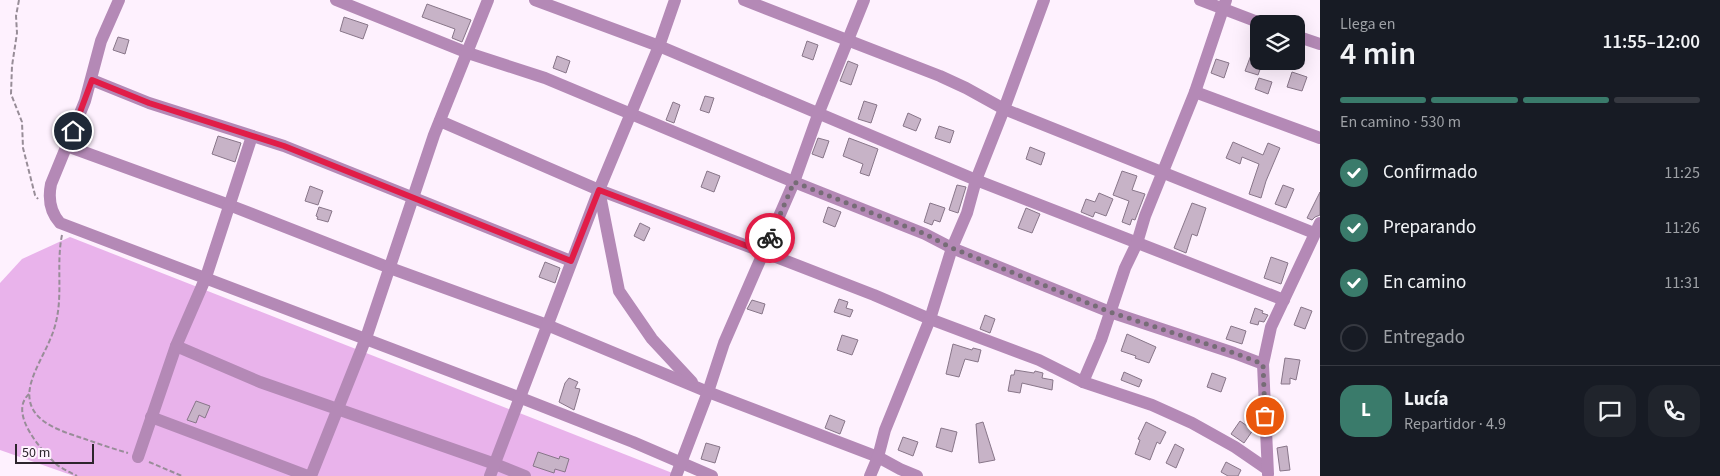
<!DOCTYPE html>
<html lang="es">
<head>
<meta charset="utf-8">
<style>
  body { margin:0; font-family:"Source Sans 3",sans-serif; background:#20242c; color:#f1f3f6; height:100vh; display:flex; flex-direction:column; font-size:19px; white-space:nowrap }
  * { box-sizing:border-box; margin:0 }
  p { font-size:16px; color:#9ea1a6 }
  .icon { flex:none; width:28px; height:28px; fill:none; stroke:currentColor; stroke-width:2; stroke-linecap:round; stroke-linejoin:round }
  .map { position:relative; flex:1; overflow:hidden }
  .panel { display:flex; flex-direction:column; background:#171b24; width:400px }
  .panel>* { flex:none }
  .buttons { position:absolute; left:1250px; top:15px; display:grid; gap:10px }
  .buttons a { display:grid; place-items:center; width:55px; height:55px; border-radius:10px; background:#171b24; box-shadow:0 5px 20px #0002; font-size:25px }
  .scale { position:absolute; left:15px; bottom:12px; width:79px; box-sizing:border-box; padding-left:5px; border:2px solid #2d252d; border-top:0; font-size:14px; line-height:18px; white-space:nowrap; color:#2d252d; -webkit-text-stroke:4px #fef1fe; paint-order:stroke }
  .pin { position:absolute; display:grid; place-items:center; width:42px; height:42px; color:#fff; margin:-21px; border:2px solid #fff; border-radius:50%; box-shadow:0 1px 5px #0007 }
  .courier { position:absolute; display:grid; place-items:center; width:50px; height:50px; margin:-25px; border:4px solid #e11d48; border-radius:50%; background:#fff; color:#222; box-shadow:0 1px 6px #0007 }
  .headline em { font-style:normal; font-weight:600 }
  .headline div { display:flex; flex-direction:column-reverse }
  .headline { display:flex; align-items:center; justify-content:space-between; height:85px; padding:0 20px }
  h1 { font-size:32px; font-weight:600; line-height:38px }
  .bar { display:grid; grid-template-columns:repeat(4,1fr); gap:8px 5px; align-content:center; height:60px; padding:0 20px }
  .bar i { height:6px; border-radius:4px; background:#363941 }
  .bar .on { background:#3a7b6b }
  .bar p { grid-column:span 4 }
  .line { display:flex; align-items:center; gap:12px; padding:0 20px; border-top:1px solid #363941 }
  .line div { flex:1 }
  .round { display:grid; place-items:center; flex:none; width:52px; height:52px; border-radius:15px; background:#20242c }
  ol { padding:0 20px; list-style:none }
  li { display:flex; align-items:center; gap:15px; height:55px }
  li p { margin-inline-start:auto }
  li .icon { padding:5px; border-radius:50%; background:#3a7b6b; color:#fff; stroke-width:4 }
  li:last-child { color:#9ea1a6 }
  li i { width:28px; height:28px; border:2px solid #363941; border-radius:50% }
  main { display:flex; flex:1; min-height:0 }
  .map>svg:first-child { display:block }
  .green { fill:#e9b3eb }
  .building { fill:#c7b3c7; stroke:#887689 }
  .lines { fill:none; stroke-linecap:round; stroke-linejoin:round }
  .path { stroke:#988d98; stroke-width:2; stroke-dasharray:5 2.5; stroke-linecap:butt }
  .minor { stroke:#b489b6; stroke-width:12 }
  .done { stroke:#766c76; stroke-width:5; stroke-dasharray:0 9 }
  .route { stroke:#e11d48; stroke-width:6 }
</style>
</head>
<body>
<main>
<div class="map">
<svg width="1320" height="476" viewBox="0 0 1320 476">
  <rect width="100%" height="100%" fill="#fef1fe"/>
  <!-- green -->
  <polygon class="green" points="70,237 680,476 74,476 0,450 0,283 22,259"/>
  <!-- building -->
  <g class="building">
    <polygon points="427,4 471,20 462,42 452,38 455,29 422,17"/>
    <polygon points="344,17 368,25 363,39 340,31"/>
    <polygon points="118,37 129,40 125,54 113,50"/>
    <polygon points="807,41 818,45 813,60 802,56"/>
    <polygon points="1251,55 1259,58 1259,61 1263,61 1258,75 1245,71"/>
    <polygon points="557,56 570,61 566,73 553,68"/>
    <polygon points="1216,59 1229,63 1224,78 1211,73"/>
    <polygon points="848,61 858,65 851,85 840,81"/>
    <polygon points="1292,72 1307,77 1302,91 1287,87"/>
    <polygon points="1259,78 1272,82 1268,94 1255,89"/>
    <polygon points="705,96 714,98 709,113 700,110"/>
    <polygon points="864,101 877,105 871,123 858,119"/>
    <polygon points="673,102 680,105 674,123 666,120"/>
    <polygon points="908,113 921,119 916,131 903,126"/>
    <polygon points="939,126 954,131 950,143 935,138"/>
    <polygon points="218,136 241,143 235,162 212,154"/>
    <polygon points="818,138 829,141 823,158 812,154"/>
    <polygon points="849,138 878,149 869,176 860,173 863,164 843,156"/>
    <polygon points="1233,142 1263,155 1268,143 1280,148 1266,181 1261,198 1249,194 1259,164 1242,157 1240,164 1226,158"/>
    <polygon points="1030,147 1045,153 1041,165 1026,159"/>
    <polygon points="707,171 720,176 714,192 701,187"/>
    <polygon points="1122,171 1137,176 1132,190 1145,194 1135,220 1132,219 1130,225 1122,222 1129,201 1113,195"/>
    <polygon points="957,185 966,187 958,213 949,210"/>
    <polygon points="1283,185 1294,189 1286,208 1275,204"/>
    <polygon points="310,186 323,191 318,205 305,201"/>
    <polygon points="1320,192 1320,215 1315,217 1312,220 1307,218"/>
    <polygon points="1099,193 1113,199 1106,216 1095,212 1093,217 1081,212 1086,199 1095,202"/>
    <polygon points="930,203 945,208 940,222 934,220 932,225 924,222"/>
    <polygon points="1192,203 1206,208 1197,236 1192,234 1186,253 1174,248"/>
    <polygon points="319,207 332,211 328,222 317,219 318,217 316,216"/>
    <polygon points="828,207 841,212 835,227 823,222"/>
    <polygon points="1026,208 1040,214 1032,233 1018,228"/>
    <polygon points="640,223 650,228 644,241 634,236"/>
    <polygon points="1271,257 1288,263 1281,284 1264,278"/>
    <polygon points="545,262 560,268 555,283 539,277"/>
    <polygon points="839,299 848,302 846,308 853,310 850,317 834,312"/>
    <polygon points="752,300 765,304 762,314 747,309"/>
    <polygon points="1301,307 1312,311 1305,329 1294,325"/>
    <polygon points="1255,308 1263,311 1262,313 1268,315 1264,322 1259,321 1258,325 1250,323"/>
    <polygon points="985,315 995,319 990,333 980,329"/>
    <polygon points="1231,326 1246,331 1242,344 1226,339"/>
    <polygon points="1127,334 1156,347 1149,363 1135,358 1136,356 1121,351"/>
    <polygon points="842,335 858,340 852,355 837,350"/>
    <polygon points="953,344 972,350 973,348 981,350 978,362 965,359 959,377 946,374"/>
    <polygon points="1285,358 1300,360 1296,380 1290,378 1290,384 1281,384"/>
    <polygon points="1015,370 1034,373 1035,371 1043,373 1042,378 1053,380 1052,390 1022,383 1020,393 1008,391 1011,375 1014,375"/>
    <polygon points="1124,372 1142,380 1139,387 1121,380"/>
    <polygon points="1212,373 1226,378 1221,392 1207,387"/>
    <polygon points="569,378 578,382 575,388 580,389 574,410 559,402 565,383"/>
    <polygon points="196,401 210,406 205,418 199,415 196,423 187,420"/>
    <polygon points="830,415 845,421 840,434 825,428"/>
    <polygon points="1240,421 1253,430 1244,443 1231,434"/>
    <polygon points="983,422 995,460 979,463 976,424"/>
    <polygon points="1146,422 1166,432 1160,444 1157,442 1150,460 1135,454 1140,440 1138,439"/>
    <polygon points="941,428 957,432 952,452 936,447"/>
    <polygon points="903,437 918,442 913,456 898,450"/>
    <polygon points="706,443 720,447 715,463 701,459"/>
    <polygon points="1175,444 1184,449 1176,468 1166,463"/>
    <polygon points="1287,446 1290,470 1280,471 1277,448"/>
    <polygon points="538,452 559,459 560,456 569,459 565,472 555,469 554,473 533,466"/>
    <polygon points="1226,462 1241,470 1238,476 1228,476 1221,472"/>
  </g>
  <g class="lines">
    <!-- path -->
    <g class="path">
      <polyline points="19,0 16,16 17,33 12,66 11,94 22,122 23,148 35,195 38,199"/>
      <path d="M62,235C56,264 63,293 56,322C51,344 37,362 31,383C21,420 58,430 85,439C99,444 114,449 128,453"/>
      <path d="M29,394C8,413 41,450 56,464C62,469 70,472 77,476"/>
      <polyline points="149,462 182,476"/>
    </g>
    <!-- minor -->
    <g class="minor">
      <path d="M119,0L101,41L85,101L51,184C48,199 50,212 60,223L521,398L633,442L712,476"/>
      <polyline points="336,0 468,53 545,78 794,182 925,234 952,248 1110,312 1234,353 1263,364"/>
      <polyline points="535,0 659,46 976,180 1284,300"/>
      <polyline points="675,0 659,46 599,190 619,291 652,339 692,382"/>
      <polyline points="744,0 940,76 966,88 1004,109 1314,233"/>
      <polyline points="1200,0 1263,24"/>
      <polyline points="1296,36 1320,44"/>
      <polyline points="92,80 149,103 284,146 571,261"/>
      <polyline points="1195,92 1320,138"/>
      <polyline points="440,121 599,190 763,252 874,295 930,319 1039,360 1083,382 1152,405 1192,423 1235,447 1267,469"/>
      <polyline points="67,146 229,205 390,268 547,325 708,392 878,457 900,469 917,476"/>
      <polyline points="176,346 260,382 495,464 525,476"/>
      <polyline points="1083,382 1101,340 1125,268 1137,243 1145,216 1195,92 1226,0"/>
      <polyline points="151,417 308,476"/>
      <polyline points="138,457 176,346 206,277 252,136"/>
      <polyline points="1268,474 1263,364 1271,327 1320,223"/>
      <polyline points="311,476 366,338 434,135 488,0"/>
      <polyline points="490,476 599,190"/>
      <polyline points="676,476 708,392 724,343 794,182 819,112 864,0"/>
      <polyline points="870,476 878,457 885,430 930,319 952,248 967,213 976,180 1004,109 1044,0"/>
    </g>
  </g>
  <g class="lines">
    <!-- done -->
    <polyline class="done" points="770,238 794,182 925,234 952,248 1110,312 1234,353 1263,364 1265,416"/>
    <!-- route -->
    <polyline class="route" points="73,131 92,80 149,103 284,146 571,261 599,190 763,252 770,238"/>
  </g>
</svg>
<div class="buttons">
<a><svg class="icon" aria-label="layers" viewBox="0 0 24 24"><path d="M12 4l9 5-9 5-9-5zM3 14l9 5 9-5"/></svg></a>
</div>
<div class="scale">50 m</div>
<div class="pin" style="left:1265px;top:416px;background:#ea580c"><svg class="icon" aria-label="bag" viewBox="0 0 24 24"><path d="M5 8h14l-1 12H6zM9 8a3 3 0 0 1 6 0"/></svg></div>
<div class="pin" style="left:73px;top:131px;background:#1f2937"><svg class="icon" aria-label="home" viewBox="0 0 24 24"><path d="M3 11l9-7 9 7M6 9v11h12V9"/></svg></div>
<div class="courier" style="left:770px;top:238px"><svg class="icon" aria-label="bike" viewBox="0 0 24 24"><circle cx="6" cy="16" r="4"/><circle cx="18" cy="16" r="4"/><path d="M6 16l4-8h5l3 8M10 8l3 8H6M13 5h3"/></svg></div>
</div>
<section class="panel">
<div class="headline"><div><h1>4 min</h1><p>Llega en</p></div><em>11:55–12:00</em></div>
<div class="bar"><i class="on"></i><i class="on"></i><i class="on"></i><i></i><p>En camino · 530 m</p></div>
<ol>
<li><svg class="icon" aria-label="check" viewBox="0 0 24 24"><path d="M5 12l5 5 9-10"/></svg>Confirmado<p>11:25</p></li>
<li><svg class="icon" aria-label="check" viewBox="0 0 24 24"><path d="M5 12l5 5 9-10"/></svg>Preparando<p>11:26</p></li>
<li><svg class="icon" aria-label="check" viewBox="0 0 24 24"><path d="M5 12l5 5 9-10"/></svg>En camino<p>11:31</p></li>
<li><i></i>Entregado</li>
</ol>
<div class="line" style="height:90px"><b class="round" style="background:#3a7b6b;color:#fff">L</b><div><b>Lucía</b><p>Repartidor · 4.9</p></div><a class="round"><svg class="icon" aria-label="chat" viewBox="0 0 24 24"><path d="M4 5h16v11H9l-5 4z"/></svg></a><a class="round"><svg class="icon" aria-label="phone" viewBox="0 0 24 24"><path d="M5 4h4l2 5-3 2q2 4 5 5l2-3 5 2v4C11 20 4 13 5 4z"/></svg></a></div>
</section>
</main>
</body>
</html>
